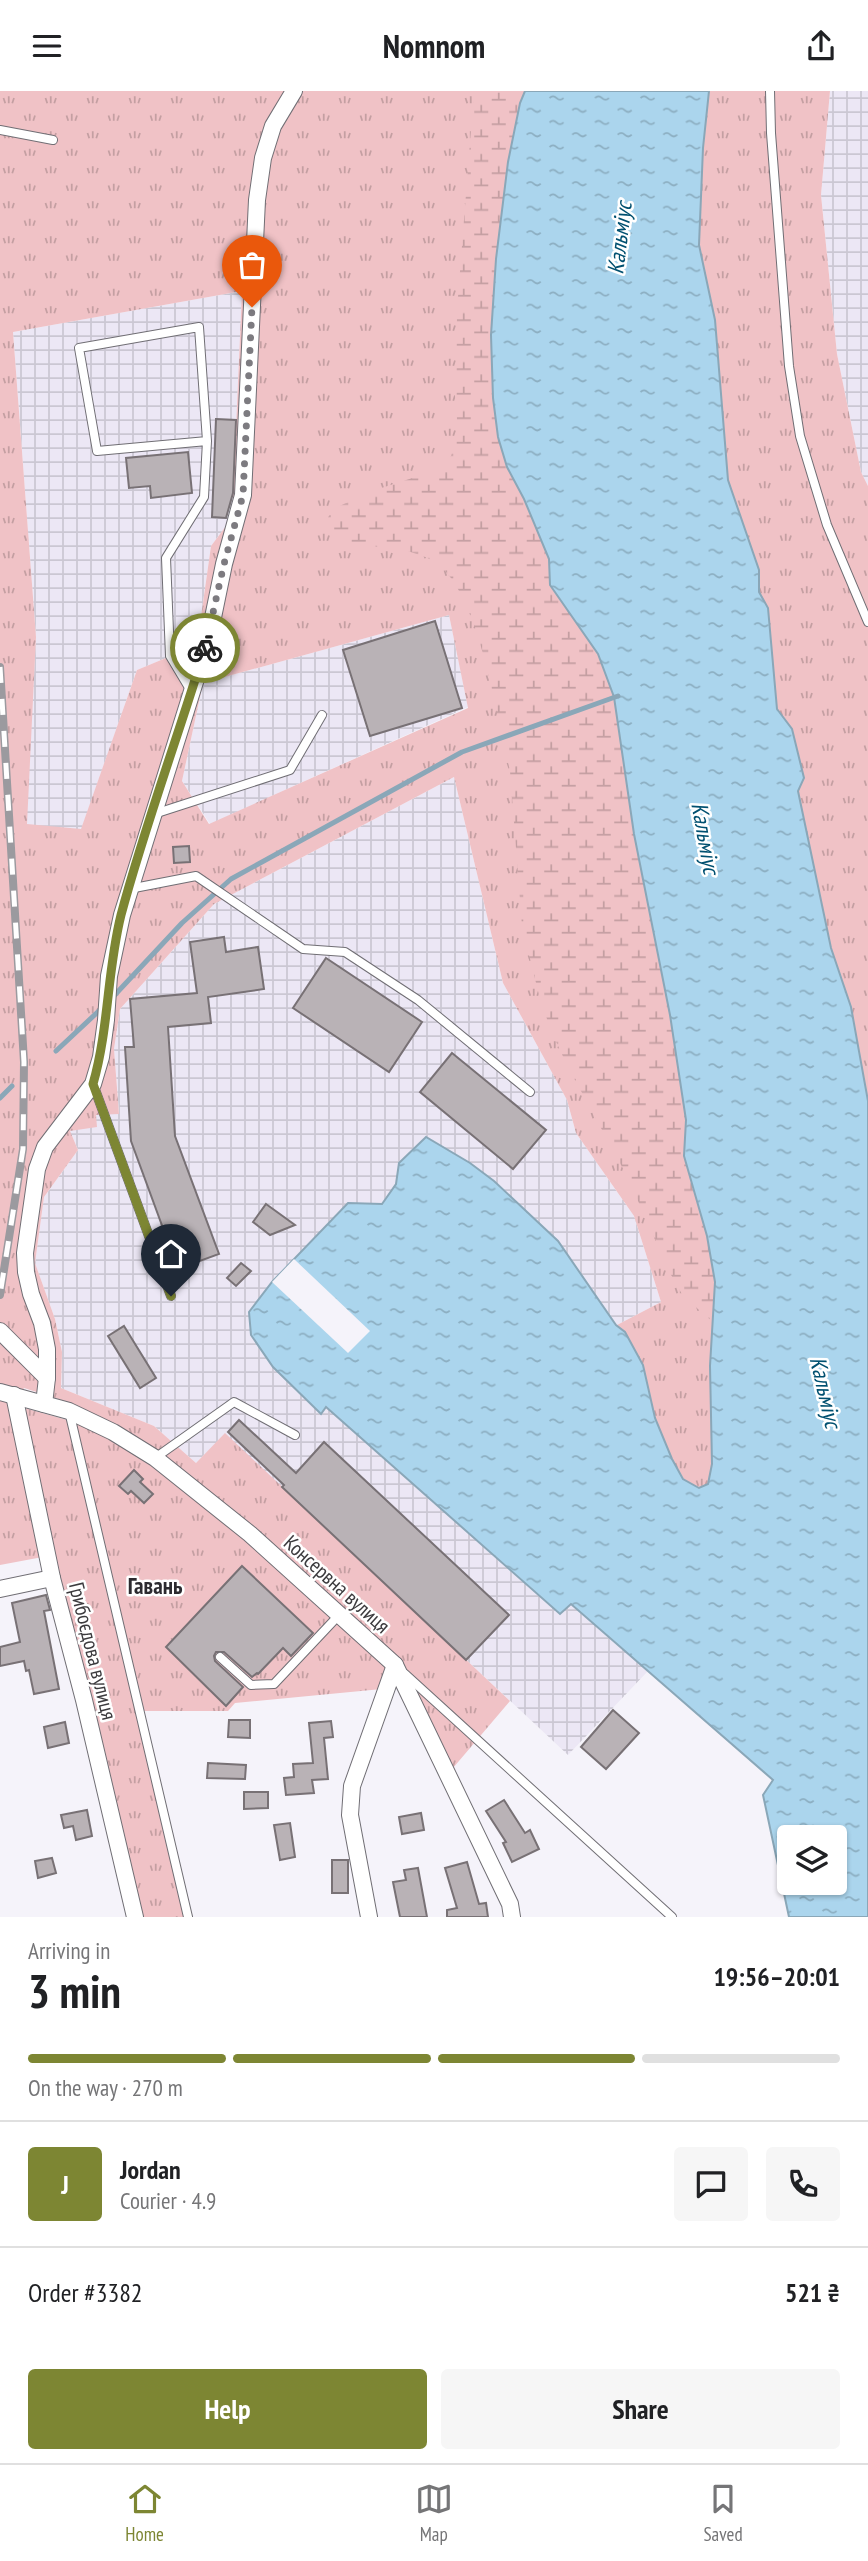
<!DOCTYPE html>
<html lang="en">
<head>
<meta charset="utf-8">
<style>
  body { margin:0; font-family:"PT Sans Narrow",sans-serif; background:#f6f6f6; color:#202124; height:100vh; display:flex; flex-direction:column; font-size:26px; white-space:nowrap }
  * { box-sizing:border-box; margin:0 }
  p { font-size:23px; color:#757577 }
  .icon { flex:none; width:38px; height:38px; fill:none; stroke:currentColor; stroke-width:2; stroke-linecap:round; stroke-linejoin:round }
  .map { position:relative; height:1826px; overflow:hidden }
  .panel { display:flex; flex-direction:column; background:#fff; flex:1 }
  .panel>* { flex:none }
  .tools { position:absolute; left:777px; top:1734px; display:grid; gap:14px }
  .tools a { display:grid; place-items:center; width:70px; height:70px; border-radius:7px; background:#fff; box-shadow:0 2px 5px #0004; font-size:35px }
  .pin { position:absolute; display:grid; place-items:center; width:60px; height:60px; color:#fff; margin:-72px -30px; border-radius:50% 50% 50% 0; rotate:-45deg; box-shadow:0 0 7px #0007 }
  .pin .icon { rotate:45deg }
  .courier { position:absolute; display:grid; place-items:center; width:70px; height:70px; margin:-35px; border:5px solid #7d8633; border-radius:50%; background:#fff; color:#222; box-shadow:0 2px 9px #0007 }
  .overview em { font-style:normal; font-weight:600 }
  .overview div { display:flex; flex-direction:column-reverse }
  .overview { display:flex; align-items:center; justify-content:space-between; height:119px; padding:0 28px }
  h1 { font-size:46px; font-weight:600; line-height:52px }
  .bar { display:grid; grid-template-columns:repeat(4,1fr); gap:10px 7px; align-content:center; height:84px; padding:0 28px }
  .bar i { height:9px; border-radius:5px; background:#e0e0e0 }
  .bar .selected { background:#7d8633 }
  .bar p { grid-column:span 4 }
  .line { display:flex; align-items:center; gap:18px; padding:0 28px; border-top:2px solid #e0e0e0 }
  .line div { flex:1 }
  .round { display:grid; place-items:center; flex:none; width:74px; height:74px; border-radius:7px; background:#f6f6f6 }
  .action { display:flex; gap:14px; margin-top:auto; padding:14px 28px }
  .action a { flex:1; height:80px; border-radius:7px; background:#7d8633; color:#fff; font-size:28px; font-weight:600; line-height:80px; text-align:center }
  .action a+a { background:#f6f6f6; color:#202124 }
  header { display:flex; justify-content:space-between; align-items:center; height:91px; padding:0 28px; background:#fff; font-size:32px; font-weight:600 }
  .tab-bar { display:flex; justify-content:space-around; align-items:center; height:98px; border-top:2px solid #e0e0e0; background:#fff; font-size:19px; color:#757577 }
  .tab-bar a { display:grid; justify-items:center; gap:4px }
  .tab-bar .selected { color:#7d8633 }
  .map>svg:first-child { display:block }
  .industrial { fill:url(#industrial-grid) }
  .grass { fill:url(#grass-tufts); fill-rule:evenodd }
  .wetland { fill:url(#wetland-marsh) }
  .water { fill:url(#water-ripples); stroke:#8aa7b8; stroke-width:2; fill-rule:evenodd }
  .pier { fill:#f5f3fa }
  .lines { fill:none; stroke-linecap:round; stroke-linejoin:round }
  .stream { stroke:#8aa7b8; stroke-width:5 }
  .building { fill:#b9b2b6; stroke:#787175; stroke-width:2 }
  .service-casing { stroke:#706e74; stroke-width:10 }
  .minor-casing { stroke:#706e74; stroke-width:18 }
  .service { stroke:#fff; stroke-width:8 }
  .minor { stroke:#fff; stroke-width:16 }
  .rail-casing { stroke:#9b9a9f; stroke-width:8 }
  .rail { stroke:#fff; stroke-width:5; stroke-dasharray:16; stroke-linecap:butt }
  .done { stroke:#7d7b80; stroke-width:7; stroke-dasharray:0 12.6 }
  .route { stroke:#7d8633; stroke-width:9 }
  .labels { text-anchor:middle; dominant-baseline:central; stroke-width:5; stroke-linejoin:round; paint-order:stroke }
  .street-label { font-size:21px; fill:#3c3b3e; stroke:#fff }
  .water-label { font-size:23px; font-style:italic; fill:#005070; stroke:#fff }
  .neighbourhood-label { font-size:23px; font-weight:bold; fill:#2c2a2f; stroke:#fff }
</style>
</head>
<body>
<header><svg class="icon" aria-label="menu" viewBox="0 0 24 24"><path d="M4 6h16M4 12h16M4 18h16"/></svg>Nomnom<svg class="icon" aria-label="share" viewBox="0 0 24 24"><path d="M12 15V3M7 8l5-5 5 5M5 13v7h14v-7"/></svg></header>
<div class="map">
<svg width="868" height="1826" viewBox="0 0 868 1826">
  <defs>
    <pattern id="industrial-grid" width="8" height="8" patternUnits="userSpaceOnUse" patternTransform="scale(1.75)"><rect width="8" height="8" fill="#ece7f5"/><path d="M0 4h8M4 0v8" fill="none" stroke="#cbc7d3"/></pattern>
    <pattern id="grass-tufts" width="24" height="20" patternUnits="userSpaceOnUse" patternTransform="scale(1.75)"><rect width="24" height="20" fill="#f0c2c6"/><path d="M3 7l-1-3M5 7V3M7 7l1-3M15 17l-1-3M17 17v-4M19 17l1-3" fill="none" stroke="#c49fa2"/></pattern>
    <pattern id="wetland-marsh" width="20" height="14" patternUnits="userSpaceOnUse" patternTransform="scale(1.75)"><rect width="20" height="14" fill="#f0c2c6"/><path d="M1 5h8M5 5V1M11 12h8M15 12V8" fill="none" stroke="#c49fa2"/></pattern>
    <pattern id="water-ripples" width="26" height="14" patternUnits="userSpaceOnUse" patternTransform="scale(1.75)"><rect width="26" height="14" fill="#abd5ed"/><path d="M2 4q2-2 4 0t4 0M15 11q2-2 4 0t4 0" fill="none" stroke="#8caec1"/></pattern>
  </defs>
  <rect width="100%" height="100%" fill="#f5f3fa"/>
  <!-- industrial -->
  <g class="industrial">
    <polygon points="830,0 868,0 868,395 861,381 837,263 821,104"/>
    <polygon points="242,200 232,427 211,455 197,554 137,579 81,739 26,734 36,546 13,241"/>
    <polygon points="449,524 468,616 210,733 182,690 203,592"/>
    <polygon points="454,686 503,892 567,1009 576,1042 634,1125 661,1211 617,1234 558,1150 399,1072 396,1093 381,1113 348,1112 272,1191 321,1323 326,1316 560,1522 571,1512 648,1580 568,1664 225,1343 196,1372 154,1335 61,1297 62,1261 55,1228 35,1172 44,1106 78,1059 70,1040 96,1024 119,1022 114,958 120,918 214,813"/>
  </g>
  <!-- grass -->
  <g class="grass">
    <path d="M0,0H525L520,12L715,1191L710,1275L712,1373L708,1393L699,1397L684,1388L672,1368L655,1327L643,1274L625,1241L617,1234L661,1211L634,1125L576,1042L567,1009L503,892L454,686L214,813L120,918L114,958L119,1023L96,1024L97,1036L70,1040L78,1059L44,1106L35,1172L55,1228L62,1261L61,1297L154,1335L196,1372L225,1342L510,1610L453,1677L413,1595L235,1612L228,1620H144L71,1312L24,1297L13,1316L48,1465L0,1474ZM242,200L232,427L211,455L197,554L137,579L81,738L27,733L36,546L13,241ZM449,524L468,617L209,733L182,690L203,592Z"/>
    <polygon points="709,0 830,0 821,104 837,263 861,381 868,395 868,1010 851,916 831,857 798,700 804,687 792,638 777,618 768,517 758,501 759,479 728,389 715,229 699,154 703,57"/>
    <polygon points="21,1316 67,1329 184,1826 137,1826"/>
  </g>
  <!-- wetland -->
  <polygon class="wetland" points="474,0 525,0 520,12 493,307 498,346 507,376 524,408 549,468 550,494 598,563 614,605 634,743 670,924 686,1029 684,1065 707,1145 715,1191 713,1231 683,1205 670,1182 627,1085 568,976 551,940 539,904 522,835 510,680 485,570 476,538 465,512 455,492 442,476 428,467 405,459 338,451 328,442 326,430 333,418 372,400 434,380 451,365 458,341 455,305 457,219"/>
  <!-- water -->
  <path class="water" d="M525,0H709L703,57L699,154L715,229L728,389L759,479V501L768,517L777,618L792,638L804,687L798,700L831,857L851,916L868,1010V1826H789L763,1704L773,1689L571,1513L560,1523L326,1316L321,1323L273,1276L251,1244L249,1221L272,1191L348,1112L382,1113L396,1093L399,1072L426,1046L470,1072L494,1090L558,1150L616,1234L625,1241L643,1274L655,1327L672,1368L683,1388L699,1397L708,1393L712,1373L710,1275L715,1191L707,1145L684,1065L686,1029L670,924L634,743L614,606L598,563L550,494L549,468L524,408L507,376L498,346L493,307L491,244L496,168L508,71L520,12ZM789,1746H835V1792H789Z"/>
  <!-- pier -->
  <polygon class="pier" points="294,1168 370,1240 348,1262 272,1191"/>
  <g class="lines">
    <!-- stream -->
    <g class="stream">
      <polyline points="111,908 182,832 231,788 462,661 618,605"/>
      <polyline points="56,960 102,917"/>
      <polyline points="0,1007 12,995"/>
    </g>
  </g>
  <!-- building -->
  <g class="building">
    <polygon points="216,328 236,329 233,402 226,427 212,426"/>
    <polygon points="188,361 192,402 151,407 150,395 129,397 126,367"/>
    <polygon points="435,530 462,617 370,645 343,559"/>
    <polygon points="189,755 190,771 174,772 173,756"/>
    <polygon points="224,846 226,861 258,856 264,898 208,906 211,932 168,936 175,1045 219,1163 178,1178 131,1050 125,956 134,956 130,908 197,902 190,851"/>
    <polygon points="326,867 422,931 389,981 293,917"/>
    <polygon points="452,962 546,1039 513,1078 420,1001"/>
    <polygon points="266,1113 295,1134 270,1144 253,1131"/>
    <polygon points="241,1172 251,1180 236,1195 227,1187"/>
    <polygon points="124,1235 156,1287 140,1297 108,1245"/>
    <polygon points="239,1329 296,1382 324,1351 509,1524 466,1569 282,1396 284,1394 228,1341"/>
    <polygon points="134,1379 143,1388 140,1391 153,1403 144,1412 131,1400 128,1403 119,1395"/>
    <polygon points="242,1475 313,1542 291,1565 283,1557 258,1583 257,1582 252,1586 224,1561 216,1561 214,1565 215,1570 243,1596 226,1615 166,1556"/>
    <polygon points="46,1504 50,1519 44,1520 59,1598 34,1603 29,1579 26,1580 24,1570 0,1575 0,1556 20,1551 12,1512"/>
    <polygon points="613,1619 639,1642 606,1678 581,1656"/>
    <polygon points="229,1629 250,1629 250,1647 228,1646"/>
    <polygon points="331,1630 333,1646 324,1647 328,1688 312,1689 314,1702 286,1704 284,1687 294,1686 293,1673 313,1672 309,1632"/>
    <polygon points="65,1631 69,1652 48,1657 44,1636"/>
    <polygon points="208,1672 246,1674 245,1688 207,1687"/>
    <polygon points="244,1701 268,1701 268,1717 244,1718"/>
    <polygon points="504,1709 525,1742 530,1739 539,1758 512,1771 503,1752 506,1751 486,1720"/>
    <polygon points="87,1719 92,1745 76,1749 73,1735 64,1737 61,1724"/>
    <polygon points="421,1722 424,1739 402,1743 399,1726"/>
    <polygon points="290,1732 295,1766 280,1769 274,1734"/>
    <polygon points="52,1767 56,1782 38,1787 35,1770"/>
    <rect x="332" y="1769" width="16" height="33"/>
    <polygon points="467,1771 479,1813 486,1812 488,1826 447,1826 447,1819 457,1817 445,1777"/>
    <polygon points="418,1777 427,1826 400,1826 393,1791 406,1789 404,1779"/>
  </g>
  <g class="lines">
    <!-- service casing -->
    <g class="service-casing">
      <g id="service">
        <polyline points="770,0 771,42 789,275 800,345 827,434 868,531"/>
        <polyline points="0,39 53,49"/>
        <polyline points="191,600 170,565 166,467 204,406 207,350 199,236 79,257 97,360 207,350"/>
        <polyline points="154,723 290,679 322,624"/>
        <polyline points="129,798 196,785 303,858 345,861 418,909 530,1001"/>
        <polyline points="93,993 171,1205"/>
        <polyline points="69,1320 188,1826"/>
        <polyline points="155,1367 234,1311 295,1344"/>
        <polyline points="220,1566 251,1594 274,1593 339,1524"/>
        <polyline points="405,1583 672,1826"/>
      </g>
    </g>
    <!-- minor casing -->
    <g class="minor-casing">
      <g id="minor">
        <polyline points="0,1240 47,1287"/>
        <polyline points="0,1301 69,1320 113,1341 155,1367 250,1443 395,1574 510,1813 512,1826"/>
        <polyline points="14,1304 52,1487 84,1609 135,1826"/>
        <polyline points="44,1313 47,1287 47,1258 42,1232 31,1203 26,1181 25,1162 37,1078 45,1056 93,993 101,966 106,929 109,885 122,824 209,546 224,473 243,404 257,109 263,67 273,35 294,0"/>
        <polyline points="0,1498 52,1487"/>
        <polyline points="369,1826 350,1724 352,1695 395,1574"/>
      </g>
    </g>
    <!-- service -->
    <use href="#service" class="service"/>
    <!-- minor -->
    <use href="#minor" class="minor"/>
    <!-- rail casing -->
    <g class="rail-casing">
      <polyline id="rail" points="0,576 24,971 23,1058 0,1204"/>
    </g>
    <!-- rail -->
    <use href="#rail" class="rail"/>
  </g>
  <g class="lines">
    <!-- done -->
    <polyline class="done" points="205,557 224,473 243,404 252,216"/>
    <!-- route -->
    <path class="route" d="M171,1205L93,993C109,937 107,880 121,824C145,734 178,646 205,557"/>
  </g>
  <g class="labels">
    <!-- street labels -->
    <g class="street-label">
      <text transform="translate(337 1493) rotate(42)">Консервна вулиця</text>
      <text transform="translate(93 1560) rotate(76)">Грибоєдова вулиця</text>
    </g>
    <!-- water labels -->
    <g class="water-label">
      <text transform="translate(619 147) rotate(-83)">Кальміус</text>
      <text transform="translate(706 747) rotate(80)">Кальміус</text>
      <text transform="translate(826 1301) rotate(77)">Кальміус</text>
    </g>
    <!-- neighbourhood labels -->
    <g class="neighbourhood-label">
      <text x="155" y="1494">Гавань</text>
    </g>
  </g>
</svg>
<div class="tools">
<a><svg class="icon" aria-label="layers" viewBox="0 0 24 24"><path d="M12 4l9 5-9 5-9-5zM3 14l9 5 9-5"/></svg></a>
</div>
<div class="pin" style="left:252px;top:216px;background:#ea580c"><svg class="icon" aria-label="bag" viewBox="0 0 24 24"><path d="M5 8h14l-1 12H6zM9 8a3 3 0 0 1 6 0"/></svg></div>
<div class="pin" style="left:171px;top:1205px;background:#1f2937"><svg class="icon" aria-label="home" viewBox="0 0 24 24"><path d="M3 11l9-7 9 7M6 9v11h12V9"/></svg></div>
<div class="courier" style="left:205px;top:557px"><svg class="icon" aria-label="bike" viewBox="0 0 24 24"><circle cx="6" cy="16" r="4"/><circle cx="18" cy="16" r="4"/><path d="M6 16l4-8h5l3 8M10 8l3 8H6M13 5h3"/></svg></div>
</div>
<section class="panel">
<div class="overview"><div><h1>3 min</h1><p>Arriving in</p></div><em>19:56–20:01</em></div>
<div class="bar"><i class="selected"></i><i class="selected"></i><i class="selected"></i><i></i><p>On the way · 270 m</p></div>
<div class="line" style="height:126px"><b class="round" style="background:#7d8633;color:#fff">J</b><div><b>Jordan</b><p>Courier · 4.9</p></div><a class="round"><svg class="icon" aria-label="chat" viewBox="0 0 24 24"><path d="M4 5h16v11H9l-5 4z"/></svg></a><a class="round"><svg class="icon" aria-label="phone" viewBox="0 0 24 24"><path d="M5 4h4l2 5-3 2q2 4 5 5l2-3 5 2v4C11 20 4 13 5 4z"/></svg></a></div>
<div class="line" style="height:91px"><div>Order #3382</div><b>521 ₴</b></div>
<div class="action"><a>Help</a><a>Share</a></div>
</section>
<nav class="tab-bar">
<a class="selected"><svg class="icon" aria-label="home" viewBox="0 0 24 24"><path d="M3 11l9-7 9 7M6 9v11h12V9"/></svg>Home</a>
<a><svg class="icon" aria-label="map" viewBox="0 0 24 24"><path d="M3 6l6-2 6 2 6-2v14l-6 2-6-2-6 2zM9 4v14M15 6v14"/></svg>Map</a>
<a><svg class="icon" aria-label="saved" viewBox="0 0 24 24"><path d="M7 4h10v16l-5-4-5 4z"/></svg>Saved</a>
</nav>
</body>
</html>
